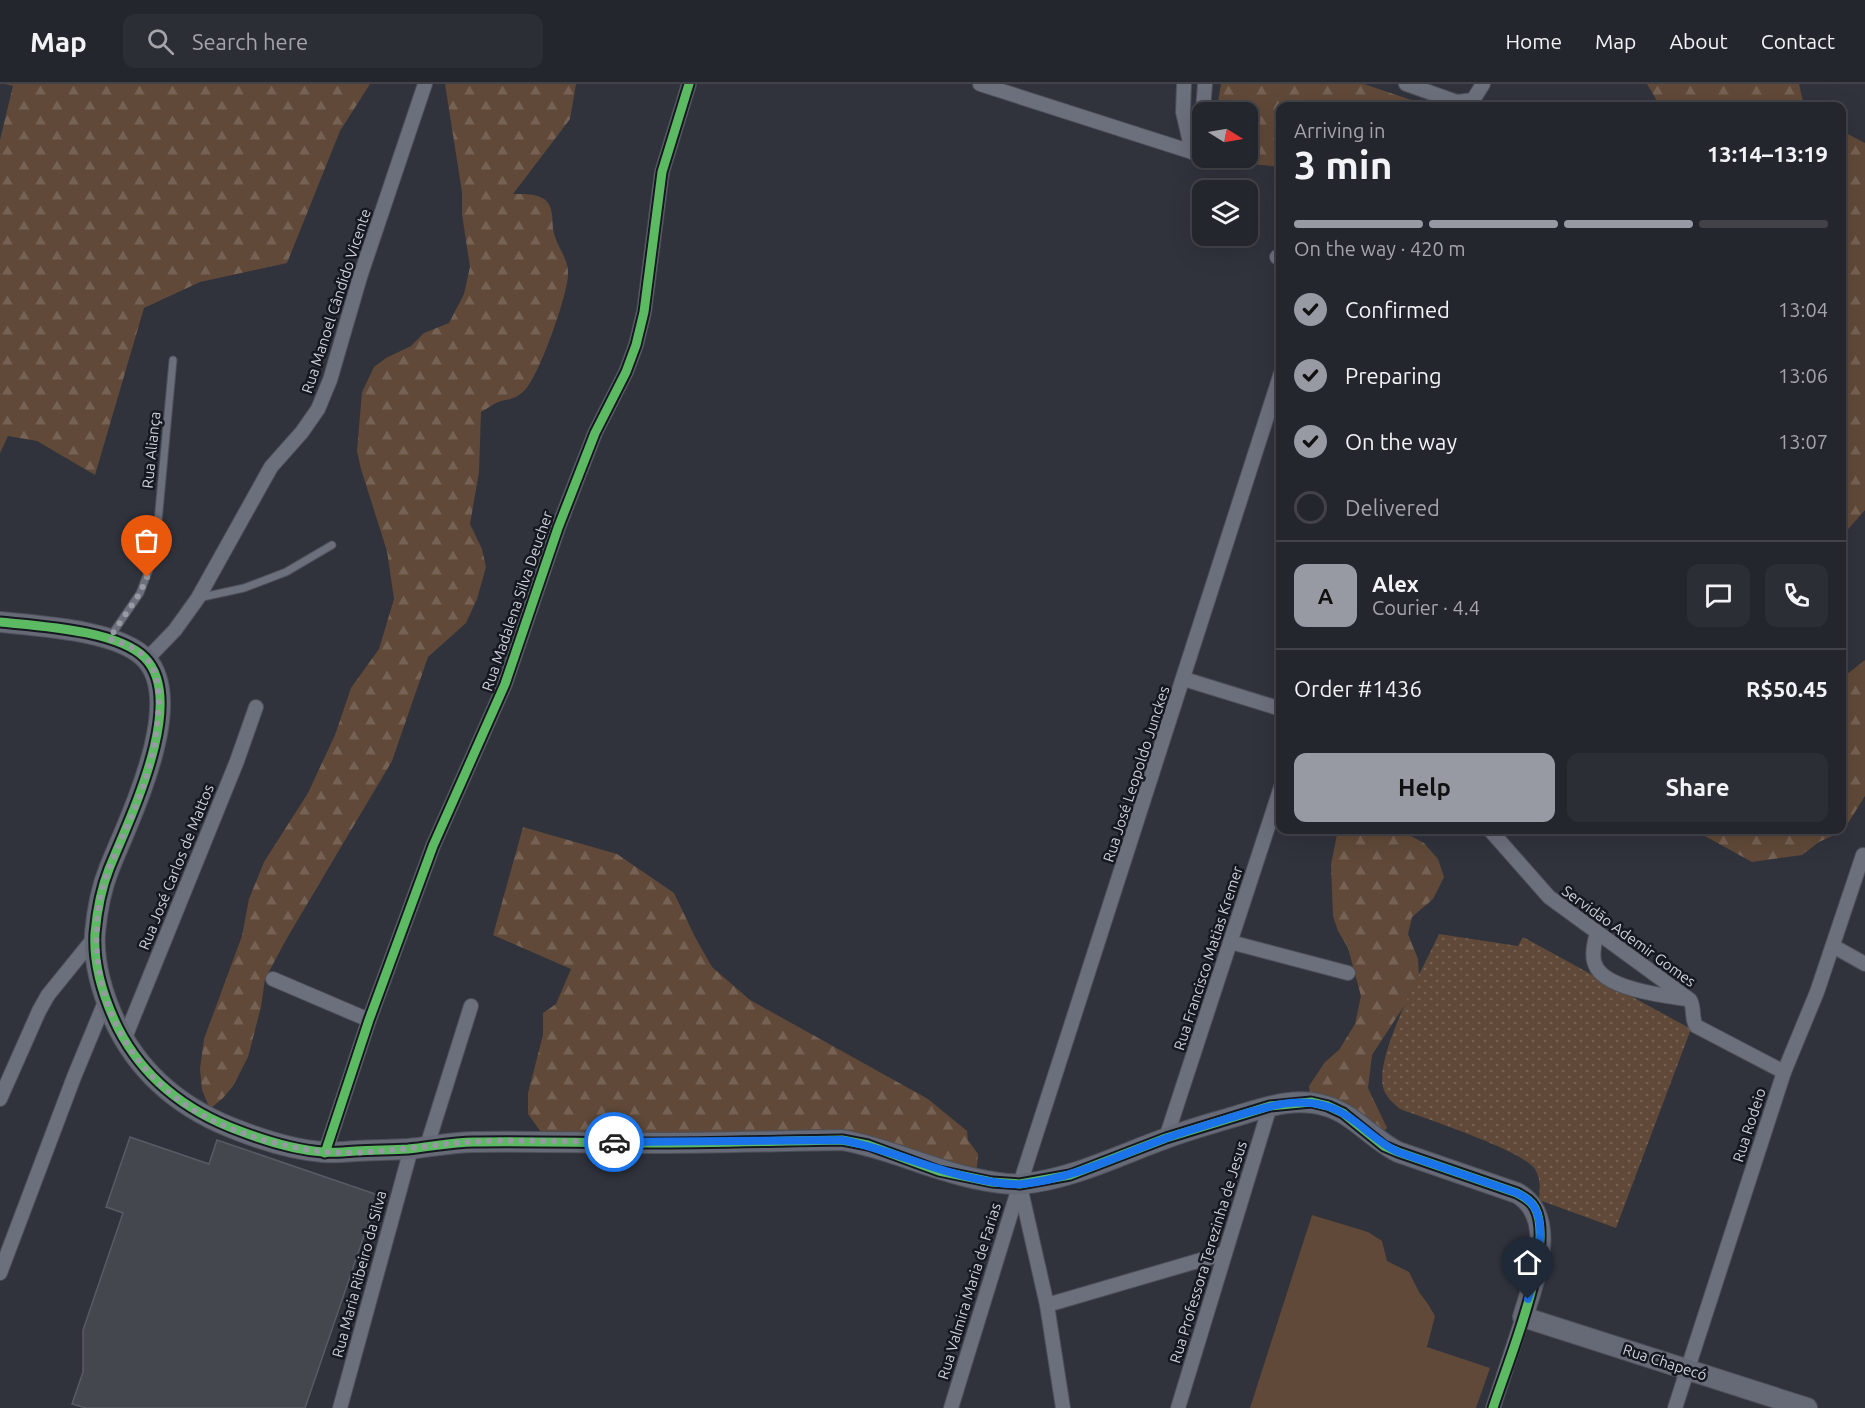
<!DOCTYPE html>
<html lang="en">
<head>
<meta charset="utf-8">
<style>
  body { margin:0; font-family:Ubuntu,sans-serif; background:#2c2e35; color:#f1f3f6; height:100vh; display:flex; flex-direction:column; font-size:22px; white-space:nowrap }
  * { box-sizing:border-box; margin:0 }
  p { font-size:20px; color:#a3a5aa }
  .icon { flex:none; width:33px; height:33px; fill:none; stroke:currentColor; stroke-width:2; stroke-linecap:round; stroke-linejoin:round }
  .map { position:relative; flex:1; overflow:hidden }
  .sheet { position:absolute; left:1276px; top:18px; width:570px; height:732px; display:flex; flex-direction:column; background:#24262d; border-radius:12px; box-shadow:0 6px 24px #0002,0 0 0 2px #414349 }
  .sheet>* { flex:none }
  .needle { width:39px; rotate:101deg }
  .tools { position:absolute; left:1192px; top:18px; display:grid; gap:12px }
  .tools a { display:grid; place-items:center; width:66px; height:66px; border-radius:12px; background:#24262d; box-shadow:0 6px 24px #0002,0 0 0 2px #414349; font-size:30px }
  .pin { position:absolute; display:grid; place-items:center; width:51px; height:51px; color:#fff; margin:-62px -26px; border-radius:50% 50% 50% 0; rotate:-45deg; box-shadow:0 0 6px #0007 }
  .pin .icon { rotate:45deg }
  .courier { position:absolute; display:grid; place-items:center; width:60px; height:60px; margin:-30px; border:4px solid #1a73e8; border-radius:50%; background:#fff; color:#222; box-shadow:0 2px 8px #0007 }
  .summary em { font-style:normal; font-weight:700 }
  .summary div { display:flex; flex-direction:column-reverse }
  .summary { display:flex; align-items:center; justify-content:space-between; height:102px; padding:0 18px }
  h1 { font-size:39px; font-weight:700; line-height:45px }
  .bar { display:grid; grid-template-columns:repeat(4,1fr); gap:9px 6px; align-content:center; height:72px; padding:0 18px }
  .bar i { height:8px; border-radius:4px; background:#414349 }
  .bar .active { background:#979aa3 }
  .bar p { grid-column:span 4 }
  .line { display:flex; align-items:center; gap:15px; padding:0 18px; border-top:2px solid #414349 }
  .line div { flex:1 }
  .round { display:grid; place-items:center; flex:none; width:63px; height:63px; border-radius:12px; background:#2c2e35 }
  ol { padding:0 18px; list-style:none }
  li { display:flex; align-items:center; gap:18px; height:66px }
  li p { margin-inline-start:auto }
  li .icon { padding:6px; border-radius:50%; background:#979aa3; color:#111; stroke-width:4 }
  li:last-child { color:#a3a5aa }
  li i { width:33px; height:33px; border:3px solid #414349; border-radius:50% }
  .action { display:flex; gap:12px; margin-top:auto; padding:12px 18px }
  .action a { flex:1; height:69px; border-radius:12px; background:#979aa3; color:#111; font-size:24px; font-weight:700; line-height:69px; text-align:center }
  .action a+a { background:#2c2e35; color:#f1f3f6 }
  header { display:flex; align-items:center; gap:36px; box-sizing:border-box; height:84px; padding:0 30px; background:#24262d; border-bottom:2px solid #414349 }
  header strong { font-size:28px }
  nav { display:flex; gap:33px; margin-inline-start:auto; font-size:21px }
  .search { width:420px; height:54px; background:#2c2e35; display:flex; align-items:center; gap:15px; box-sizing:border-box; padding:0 21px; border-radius:12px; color:#a3a5aa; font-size:22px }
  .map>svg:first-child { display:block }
  .green { fill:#604938 }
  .forest { fill:url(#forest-firs) }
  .park { fill:url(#park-dots) }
  .building { fill:#45474f; stroke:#595b63; stroke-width:1.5 }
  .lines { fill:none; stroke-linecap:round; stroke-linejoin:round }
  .lane-casing { stroke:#4d5058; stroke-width:9 }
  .street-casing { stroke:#4d5058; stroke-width:16 }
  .secondary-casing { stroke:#4d5058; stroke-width:22 }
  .lane { stroke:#6c6f7c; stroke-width:7 }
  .street { stroke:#6c6f7c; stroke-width:14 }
  .secondary { stroke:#666976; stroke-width:20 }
  .cycleway-casing { stroke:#161820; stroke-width:13 }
  .cycleway { stroke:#5cba63; stroke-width:9 }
  .done { stroke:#979aa3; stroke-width:6; stroke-dasharray:0 10.8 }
  .route { stroke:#1a73e8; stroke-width:8 }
  .labels { text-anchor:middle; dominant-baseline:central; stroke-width:5; stroke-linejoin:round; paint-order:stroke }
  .street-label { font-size:15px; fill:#ced1db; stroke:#161820 }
</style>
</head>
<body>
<header>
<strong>Map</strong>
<div class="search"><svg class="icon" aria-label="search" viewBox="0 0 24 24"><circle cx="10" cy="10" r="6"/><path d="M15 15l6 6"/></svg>Search here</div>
<nav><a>Home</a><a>Map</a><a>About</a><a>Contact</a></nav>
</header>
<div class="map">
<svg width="1865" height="1324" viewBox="0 0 1865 1324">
  <defs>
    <pattern id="forest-firs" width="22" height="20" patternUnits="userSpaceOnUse" patternTransform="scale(1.5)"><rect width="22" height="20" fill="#604938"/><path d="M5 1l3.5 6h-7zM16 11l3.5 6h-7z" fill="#766254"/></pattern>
    <pattern id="park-dots" width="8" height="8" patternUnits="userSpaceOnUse" patternTransform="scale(1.5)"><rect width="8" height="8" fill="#604938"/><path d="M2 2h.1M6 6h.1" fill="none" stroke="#766254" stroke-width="1.8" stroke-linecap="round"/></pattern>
  </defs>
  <rect width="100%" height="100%" fill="#30333c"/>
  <!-- green -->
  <polygon class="green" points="1312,1131 1368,1148 1382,1157 1387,1177 1409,1188 1419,1208 1428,1220 1435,1232 1427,1263 1490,1284 1476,1324 1250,1324"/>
  <!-- forest -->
  <g class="forest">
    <polygon points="5,0 370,0 340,47 287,179 200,198 144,224 95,391 37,357 8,352 0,369 0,56 13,2"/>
    <path d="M445,0H576L570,35L513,110C523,110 534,109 544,115C555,123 551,137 554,149C557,163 567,172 568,187C570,206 539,292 525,306C517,314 511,315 501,317C494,319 487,325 481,328L479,388L470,440L482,465L486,483L477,515L466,539L428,573L392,677L287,854L265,895L261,923L248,973L233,1002L223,1014L210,1025L202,1006L200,985L204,955L242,852L249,815L264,778L308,709L335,651L351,604L379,565L394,515L387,467L361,385L357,367L362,308L374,283L386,274L411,262L424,249L449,239L464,210L470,183L462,130V108Z"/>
    <polygon points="1221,0 1364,0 1429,22 1281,22 1281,83 1251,80 1229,74 1248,74 1248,28 1216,28"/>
    <polygon points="1647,0 1799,0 1804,22 1660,22"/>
    <polygon points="1842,47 1865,59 1865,426 1842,452"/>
    <polygon points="1865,576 1865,712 1843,747 1819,758 1802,771 1752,778 1694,746 1842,746 1842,594"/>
    <polygon points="523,743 617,770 674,809 695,853 712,883 750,916 928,1015 967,1047 968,1056 978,1070 977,1083 971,1087 894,1062 541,1048 528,1030 528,1009 543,951 543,929 556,920 571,885 493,851"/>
    <polygon points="1338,746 1400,746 1424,759 1438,775 1444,793 1433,815 1412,833 1408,850 1418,875 1419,891 1406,919 1372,971 1368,1004 1387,1044 1381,1050 1310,1010 1309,1002 1325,978 1339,966 1355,940 1361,912 1348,864 1338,847 1333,832 1331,780"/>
  </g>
  <!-- park -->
  <path class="park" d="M1439,850L1518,862L1523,853L1691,945L1616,1144L1539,1116C1540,1105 1541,1095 1535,1085C1524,1067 1424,1034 1400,1025C1393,1019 1385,1012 1383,1003C1375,969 1424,883 1439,850Z"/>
  <!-- building -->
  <polygon class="building" points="130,1053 209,1080 217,1056 378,1111 305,1324 86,1324 72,1320 83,1288 83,1246 123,1129 106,1123"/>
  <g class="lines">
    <!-- lane casing -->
    <g class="lane-casing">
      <g id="lane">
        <polyline points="198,514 244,504 286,488 332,461"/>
        <polyline points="110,553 140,509 155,470 173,276"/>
      </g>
    </g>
    <!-- street casing -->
    <g class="street-casing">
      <g id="street">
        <polyline points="980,0 1192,68"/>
        <polyline points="1184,0 1183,28 1191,63"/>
        <polyline points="1406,0 1457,18 1473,16 1483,0"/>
        <polyline points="1192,68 1203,26 1205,0"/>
        <polyline points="1277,173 1281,175"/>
        <polyline points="147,575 175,546 198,514 271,383 302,348 318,325 330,296 360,193 425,0"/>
        <polyline points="1184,595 1281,625"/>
        <path d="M1490,746L1549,813L1690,916C1695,925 1691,933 1696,942L1784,988"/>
        <path d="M1597,848C1595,857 1591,871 1595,880C1603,905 1665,912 1687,915"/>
        <polyline points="1230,858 1348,889"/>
        <polyline points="1833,862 1865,880"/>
        <polyline points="273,895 369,936"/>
        <polyline points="124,956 237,677 256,623"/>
        <polyline points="0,1015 39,927 48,911 95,853"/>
        <polyline points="1166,1054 1281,703"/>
        <polyline points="427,1062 471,922"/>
        <polyline points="325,1069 369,936 433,762 505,600 558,444 595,349 626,288 636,261 644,228 662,88 689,0"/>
        <polyline points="1020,1102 1047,1221 1063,1324"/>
        <polyline points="0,1189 74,993 105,918"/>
        <polyline points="1047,1221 1225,1169"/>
        <polyline points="340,1324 411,1065"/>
        <polyline points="951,1324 1020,1100 1281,289"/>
        <polyline points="1178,1324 1270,1022"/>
        <polyline points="1493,1324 1523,1233"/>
        <polyline points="1675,1324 1784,988 1817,908 1863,771"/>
      </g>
    </g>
    <!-- secondary casing -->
    <g class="secondary-casing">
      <path id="secondary" d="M0,538C38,542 118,546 145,574C188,618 128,737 109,785C101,805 97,827 95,849C93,882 104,915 118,944C144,995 188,1028 240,1047C266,1057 296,1066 323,1068C334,1069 345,1068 356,1067C373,1066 391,1066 408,1065C430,1063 452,1058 474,1058C531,1057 588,1059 645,1059C711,1059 777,1057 842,1056C889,1064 931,1086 977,1095C991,1098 1007,1101 1022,1100C1072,1095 1117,1072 1164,1055C1187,1046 1210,1040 1233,1033C1264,1024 1295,1012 1326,1022C1354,1030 1373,1056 1398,1068L1517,1109C1559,1133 1534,1196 1523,1233L1807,1324"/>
    </g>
    <!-- lane -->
    <use href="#lane" class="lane"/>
    <!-- street -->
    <use href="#street" class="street"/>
    <!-- secondary -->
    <use href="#secondary" class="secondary"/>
    <!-- cycleway casing -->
    <g class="cycleway-casing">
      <g id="cycleway">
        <path d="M0,538C38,542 118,546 145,574C188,618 128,737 109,785C101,805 97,827 95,849C93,882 104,915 118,944C144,995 188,1028 240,1047C266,1057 296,1066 323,1068C334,1069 345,1068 356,1067C373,1066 391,1066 408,1065C430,1063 452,1058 474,1058C531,1057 588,1059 645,1059C711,1059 777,1057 842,1056L868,1061L939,1087L992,1098L1020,1100L1070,1091L1166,1054L1270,1022L1311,1018L1328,1022L1343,1029L1384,1062L1398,1068L1517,1109C1524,1113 1531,1116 1535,1124C1556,1164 1507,1280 1493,1324"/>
        <polyline points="325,1069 369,936 433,762 505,600 558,444 595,349 626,288 636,261 644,228 662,88 689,0"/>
      </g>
    </g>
    <!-- cycleway -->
    <use href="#cycleway" class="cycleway"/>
  </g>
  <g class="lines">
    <!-- done -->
    <path class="done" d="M147,493L140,509L109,555C123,559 137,564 147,575C160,591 160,612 158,631C156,662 148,692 136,721C125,750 108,780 101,811C83,894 118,976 189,1023C221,1044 264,1058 303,1065C354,1075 416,1062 468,1058C516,1055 566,1058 614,1058"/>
    <!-- route -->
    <path class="route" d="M614,1058L842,1056C889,1065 931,1086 977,1095C991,1098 1007,1101 1022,1100C1072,1095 1117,1072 1164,1055C1185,1047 1208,1041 1229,1034C1261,1025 1293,1012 1326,1022C1354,1030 1372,1056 1398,1068L1517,1109C1523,1112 1529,1115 1533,1121C1549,1143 1535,1190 1528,1215"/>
  </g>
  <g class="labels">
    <!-- street labels -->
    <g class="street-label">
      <text transform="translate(336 217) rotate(-72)">Rua Manoel Cândido Vicente</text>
      <text transform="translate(151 366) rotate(-84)">Rua Aliança</text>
      <text transform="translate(517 517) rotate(-71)">Rua Madalena Silva Deucher</text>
      <text transform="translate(1136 690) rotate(-72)">Rua José Leopoldo Junckes</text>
      <text transform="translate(176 783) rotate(-68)">Rua José Carlos de Mattos</text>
      <text transform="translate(1629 852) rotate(36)">Servidão Ademir Gomes</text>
      <text transform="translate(1208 874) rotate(-72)">Rua Francisco Matias Kremer</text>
      <text transform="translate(1749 1041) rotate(-72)">Rua Rodeio</text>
      <text transform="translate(1208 1168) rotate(-73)">Rua Professora Terezinha de Jesus</text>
      <text transform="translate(359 1190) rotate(-75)">Rua Maria Ribeiro da Silva</text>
      <text transform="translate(969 1207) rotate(-73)">Rua Valmira Maria de Farias</text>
      <text transform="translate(1665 1278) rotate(18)">Rua Chapecó</text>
    </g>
  </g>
</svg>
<div class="tools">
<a><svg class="needle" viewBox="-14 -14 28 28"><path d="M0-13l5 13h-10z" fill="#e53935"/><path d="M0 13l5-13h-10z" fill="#a3a5aa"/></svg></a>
<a><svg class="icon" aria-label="layers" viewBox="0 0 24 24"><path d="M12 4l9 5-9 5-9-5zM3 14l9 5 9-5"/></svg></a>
</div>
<div class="pin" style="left:147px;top:493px;background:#ea580c"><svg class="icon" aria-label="bag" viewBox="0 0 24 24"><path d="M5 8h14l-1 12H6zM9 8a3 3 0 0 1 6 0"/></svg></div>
<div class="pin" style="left:1528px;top:1215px;background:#1f2937"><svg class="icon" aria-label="home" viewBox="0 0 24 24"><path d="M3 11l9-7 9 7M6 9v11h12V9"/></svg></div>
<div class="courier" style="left:614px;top:1058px"><svg class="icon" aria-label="car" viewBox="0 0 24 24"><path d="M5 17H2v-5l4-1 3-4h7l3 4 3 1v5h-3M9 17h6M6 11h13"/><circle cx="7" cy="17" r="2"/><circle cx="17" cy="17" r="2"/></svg></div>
<section class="sheet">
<div class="summary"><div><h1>3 min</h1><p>Arriving in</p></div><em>13:14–13:19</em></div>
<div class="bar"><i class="active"></i><i class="active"></i><i class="active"></i><i></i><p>On the way · 420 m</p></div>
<ol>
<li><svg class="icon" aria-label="check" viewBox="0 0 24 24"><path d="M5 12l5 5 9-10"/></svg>Confirmed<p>13:04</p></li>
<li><svg class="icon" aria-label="check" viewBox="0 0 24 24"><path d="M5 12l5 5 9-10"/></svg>Preparing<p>13:06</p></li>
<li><svg class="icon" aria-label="check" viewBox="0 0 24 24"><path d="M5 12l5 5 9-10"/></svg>On the way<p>13:07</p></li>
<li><i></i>Delivered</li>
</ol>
<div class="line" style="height:108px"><b class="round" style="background:#979aa3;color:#111">A</b><div><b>Alex</b><p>Courier · 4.4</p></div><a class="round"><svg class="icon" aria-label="chat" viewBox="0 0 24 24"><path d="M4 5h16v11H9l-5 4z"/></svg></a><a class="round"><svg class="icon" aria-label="phone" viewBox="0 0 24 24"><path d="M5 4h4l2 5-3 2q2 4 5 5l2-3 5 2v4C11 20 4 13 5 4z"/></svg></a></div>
<div class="line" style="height:78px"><div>Order #1436</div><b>R$50.45</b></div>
<div class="action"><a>Help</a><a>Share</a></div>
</section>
</div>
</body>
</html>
